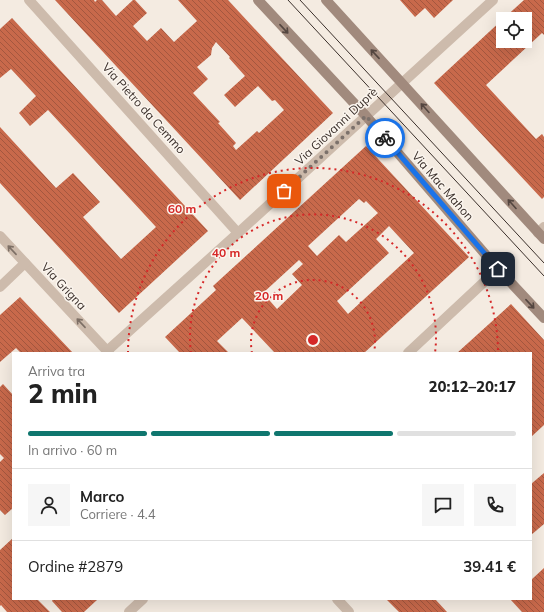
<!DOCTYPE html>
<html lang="it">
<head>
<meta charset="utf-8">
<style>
  body { margin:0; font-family:Mulish,sans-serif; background:#f6f6f6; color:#222; height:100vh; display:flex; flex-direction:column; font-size:15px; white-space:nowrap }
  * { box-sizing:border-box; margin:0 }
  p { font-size:13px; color:#767676 }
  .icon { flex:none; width:22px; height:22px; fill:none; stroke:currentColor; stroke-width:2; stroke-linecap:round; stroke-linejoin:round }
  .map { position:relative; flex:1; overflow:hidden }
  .side { position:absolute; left:12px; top:352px; width:520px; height:248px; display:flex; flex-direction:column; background:#fff; border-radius:0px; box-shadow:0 4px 16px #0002 }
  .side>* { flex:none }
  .controls { position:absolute; left:496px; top:12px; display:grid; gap:8px }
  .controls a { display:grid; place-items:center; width:36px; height:36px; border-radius:0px; background:#fff; box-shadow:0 4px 16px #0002; font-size:20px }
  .pin { position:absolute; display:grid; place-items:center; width:34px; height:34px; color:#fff; margin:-17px; border-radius:8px; box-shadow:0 2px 6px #0006 }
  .courier { position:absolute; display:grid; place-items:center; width:40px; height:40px; margin:-20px; border:3px solid #1a73e8; border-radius:50%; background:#fff; color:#222; box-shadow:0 1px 5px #0007 }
  .headline em { font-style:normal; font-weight:800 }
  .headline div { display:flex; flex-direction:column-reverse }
  .headline { display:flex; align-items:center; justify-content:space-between; height:68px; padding:0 16px }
  h1 { font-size:26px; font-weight:800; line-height:30px }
  .bar { display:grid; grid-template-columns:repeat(4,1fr); gap:6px 4px; align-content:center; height:48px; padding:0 16px }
  .bar i { height:5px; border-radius:3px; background:#e0e0e0 }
  .bar .current { background:#0f766e }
  .bar p { grid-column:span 4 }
  .line { display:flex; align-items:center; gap:10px; padding:0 16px; border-top:1px solid #e0e0e0 }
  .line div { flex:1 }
  .round { display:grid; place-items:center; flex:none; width:42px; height:42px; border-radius:0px; background:#f6f6f6 }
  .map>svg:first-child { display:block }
  .building { fill:url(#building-back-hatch); fill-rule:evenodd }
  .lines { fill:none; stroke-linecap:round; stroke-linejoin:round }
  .minor { stroke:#cdbbac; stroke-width:10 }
  .secondary { stroke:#a18a7d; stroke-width:10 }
  .tram { stroke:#3b302b; stroke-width:1 }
  .oneway { stroke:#544640 }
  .oneway2 { stroke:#7d6f65 }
  .done { stroke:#7c716b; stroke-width:4; stroke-dasharray:0 7.2 }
  .route { stroke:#1a73e8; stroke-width:5 }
  .ring { fill:none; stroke:#d62828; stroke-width:2; stroke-dasharray:2 4 }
  .labels { text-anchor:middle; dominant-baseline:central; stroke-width:3; stroke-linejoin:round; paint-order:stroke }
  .street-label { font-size:12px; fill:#3b302b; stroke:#fbf5ee }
  .centre { fill:#d62828; stroke:#fbf5ee; stroke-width:2 }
  .ring-label { font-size:12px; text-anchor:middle; font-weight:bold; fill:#d62828; stroke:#fbf5ee; stroke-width:3; stroke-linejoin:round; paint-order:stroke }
</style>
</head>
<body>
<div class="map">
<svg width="544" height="612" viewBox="0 0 544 612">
  <defs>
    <pattern id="building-back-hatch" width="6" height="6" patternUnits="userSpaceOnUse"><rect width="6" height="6" fill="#c8694b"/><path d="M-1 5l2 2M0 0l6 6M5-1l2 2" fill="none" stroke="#a4573f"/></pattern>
  </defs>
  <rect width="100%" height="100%" fill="#f4ebe1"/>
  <!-- building -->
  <g class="building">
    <path d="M55,0H94L95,2L97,0H102L116,16L133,0H135L147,13L133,26L147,41L161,28L174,42L197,21L178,0H228L333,113L240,200ZM216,42L230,57L229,58L245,76L224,95L235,107L258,86L272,101L275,100L284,110L259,133L257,131L236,150L233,146L236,143L218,123L220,122L193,93L208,79L197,67L211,55L212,48Z"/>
    <polygon points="400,0 453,0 434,18 425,8 415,17"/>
    <polygon points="524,0 544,0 544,35 542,33 486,85 536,139 542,134 544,137 544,197 542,199 434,83 503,19 503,41 525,41 525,19 503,19"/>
    <polygon points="12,18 208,231 119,313 0,183 0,127 56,188 73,173 100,202 83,217 121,259 156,227 48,110 30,126 19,113 36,96 11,69 0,78 0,29"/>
    <path d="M366,146L469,257L364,353H275L242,318L217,341L229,353H180L165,337L216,290L213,286ZM359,199L364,203L366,201L378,213L346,242L339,235L317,256L308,246ZM389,226L414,253L348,314L337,301L389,253L376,239ZM299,260L303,264L292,274L302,285L277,309L263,293Z"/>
    <polygon points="20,297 73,353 21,353 16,348 0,362 0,315"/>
    <polygon points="511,304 544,340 544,425 531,437 531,353 457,353"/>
    <polygon points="3,384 13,395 13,508 5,515 0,510 0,462 4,458 0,454 0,387"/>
    <polygon points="544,473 544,524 531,535 531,484"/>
    <polygon points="13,538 13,599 37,599 50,612 7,612 1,605 0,606 0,550"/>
    <polygon points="544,568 544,612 522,612 510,599 531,599 531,580"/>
    <polygon points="53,599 98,599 84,612 62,612 52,601"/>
    <polygon points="386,599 435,599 447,612 399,612"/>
  </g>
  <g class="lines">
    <!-- minor -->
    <g class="minor">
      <polyline points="29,0 238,233"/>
      <polyline points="538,233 544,227"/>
      <polyline points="0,236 109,353"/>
      <polyline points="0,287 25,263"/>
      <polyline points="107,351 238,233 493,0"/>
      <polyline points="408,353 498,269"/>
      <polyline points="337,599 349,612"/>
      <polyline points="129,612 143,599"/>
    </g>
    <!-- secondary -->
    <g class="secondary">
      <polyline points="258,0 366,116 498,269 544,318"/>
      <polyline points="326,0 544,239"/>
    </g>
    <!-- tram -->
    <g class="tram">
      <polyline points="288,0 544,276"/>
      <polyline points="300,0 544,263"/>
    </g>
  </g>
  <!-- one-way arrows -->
  <defs><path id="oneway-shaft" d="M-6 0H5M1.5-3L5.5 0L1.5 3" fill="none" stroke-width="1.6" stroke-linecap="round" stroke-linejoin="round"/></defs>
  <g class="oneway">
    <use href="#oneway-shaft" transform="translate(284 29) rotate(47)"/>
    <use href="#oneway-shaft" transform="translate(375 54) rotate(-133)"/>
    <use href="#oneway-shaft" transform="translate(425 108) rotate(-132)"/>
    <use href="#oneway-shaft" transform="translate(512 204) rotate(-132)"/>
    <use href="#oneway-shaft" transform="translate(530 304) rotate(47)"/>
  </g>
  <g class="oneway2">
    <use href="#oneway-shaft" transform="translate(12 250) rotate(-133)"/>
    <use href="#oneway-shaft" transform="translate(81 323) rotate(-133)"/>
  </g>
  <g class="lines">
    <!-- done -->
    <polyline class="done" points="284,191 366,116 385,138"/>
    <!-- route -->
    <polyline class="route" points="385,138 498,269"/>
  </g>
  <!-- distance rings -->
  <g class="ring">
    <path d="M252 353A62 62 0 1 1 374 353"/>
    <path d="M191 353A123 123 0 1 1 435 353"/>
    <path d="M128 353A185 185 0 1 1 498 353"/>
  </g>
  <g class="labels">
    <!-- street labels -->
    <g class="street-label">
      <text transform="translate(144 108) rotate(48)">Via Pietro da Cemmo</text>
      <text transform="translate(336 126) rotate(-43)">Via Giovanni Duprè</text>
      <text transform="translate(443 186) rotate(49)">Via Mac Mahon</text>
      <text transform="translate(64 286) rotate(47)">Via Grigna</text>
    </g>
  </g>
  <circle cx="313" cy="340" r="6" class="centre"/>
  <g class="ring-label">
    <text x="182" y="213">60 m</text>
    <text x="226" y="257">40 m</text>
    <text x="269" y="300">20 m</text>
  </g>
</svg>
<div class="controls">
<a><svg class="icon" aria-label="locate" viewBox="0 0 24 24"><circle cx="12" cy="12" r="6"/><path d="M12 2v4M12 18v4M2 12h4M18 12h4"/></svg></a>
</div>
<div class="pin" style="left:284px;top:191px;background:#ea580c"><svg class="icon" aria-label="bag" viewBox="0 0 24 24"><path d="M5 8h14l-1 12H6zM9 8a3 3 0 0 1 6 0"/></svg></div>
<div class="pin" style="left:498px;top:269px;background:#1f2937"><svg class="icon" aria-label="home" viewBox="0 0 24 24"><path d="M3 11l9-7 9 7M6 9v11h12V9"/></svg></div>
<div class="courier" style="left:385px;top:138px"><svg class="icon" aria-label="bike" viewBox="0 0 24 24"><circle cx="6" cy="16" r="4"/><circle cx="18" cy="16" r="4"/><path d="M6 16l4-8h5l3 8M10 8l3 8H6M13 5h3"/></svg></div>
<section class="side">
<div class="headline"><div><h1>2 min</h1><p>Arriva tra</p></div><em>20:12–20:17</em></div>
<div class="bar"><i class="current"></i><i class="current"></i><i class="current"></i><i></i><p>In arrivo · 60 m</p></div>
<div class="line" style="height:72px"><a class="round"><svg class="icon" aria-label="person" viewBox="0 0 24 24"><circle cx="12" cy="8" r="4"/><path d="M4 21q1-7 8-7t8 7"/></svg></a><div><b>Marco</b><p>Corriere · 4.4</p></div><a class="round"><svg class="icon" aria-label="chat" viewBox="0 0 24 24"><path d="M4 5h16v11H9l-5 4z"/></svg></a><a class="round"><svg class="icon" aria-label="phone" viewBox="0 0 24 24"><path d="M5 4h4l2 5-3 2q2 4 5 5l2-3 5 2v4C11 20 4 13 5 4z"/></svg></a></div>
<div class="line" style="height:52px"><div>Ordine #2879</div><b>39.41 €</b></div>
</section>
</div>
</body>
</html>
